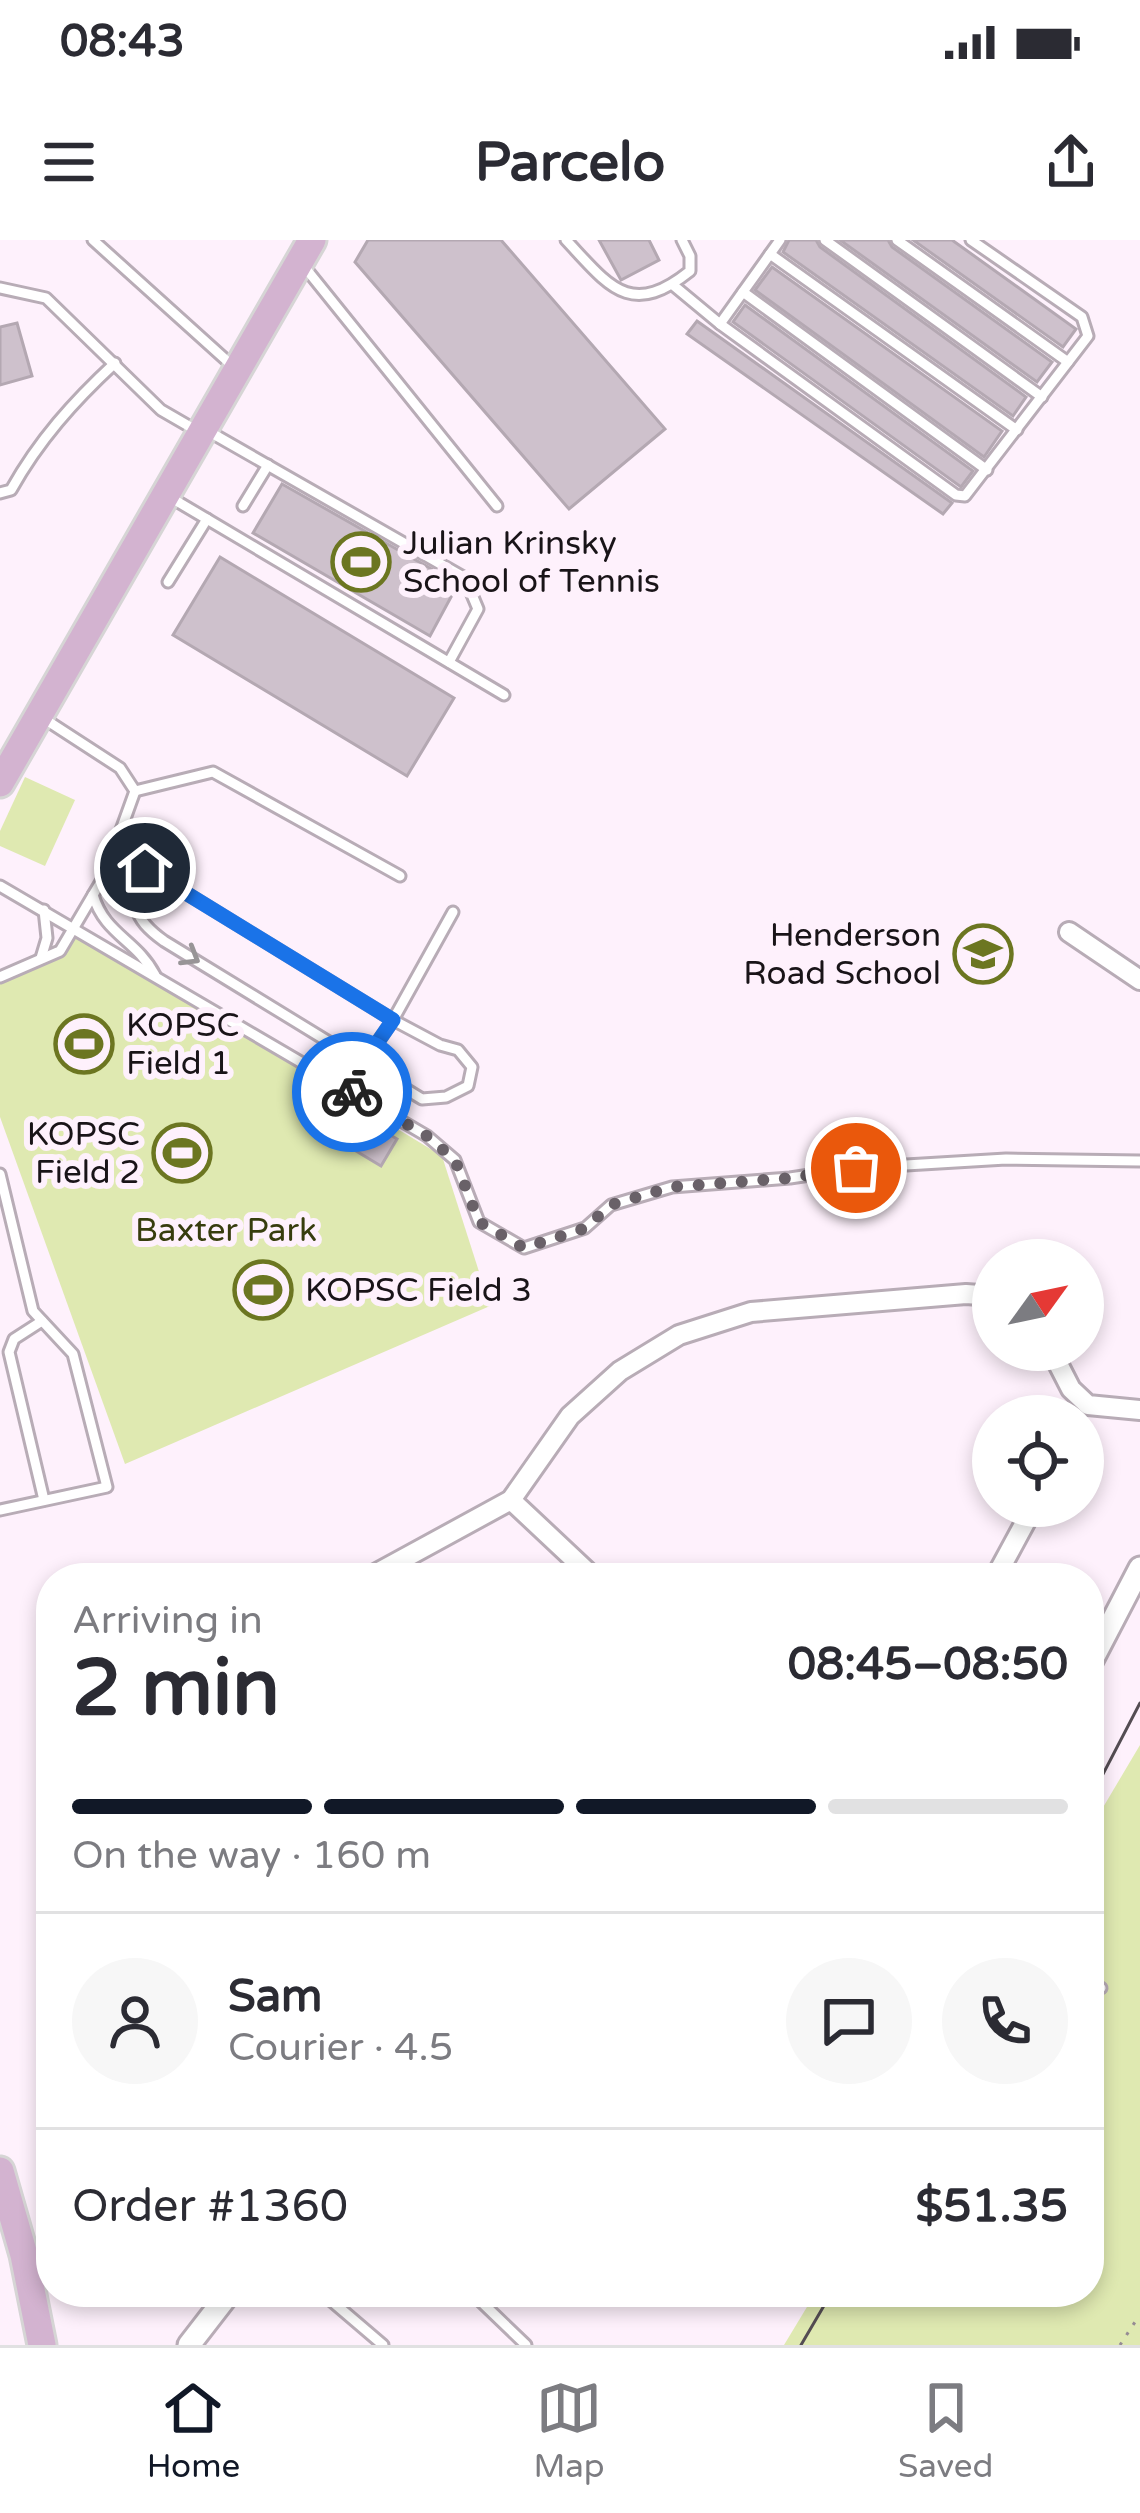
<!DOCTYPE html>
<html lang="en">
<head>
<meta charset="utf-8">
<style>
  body { margin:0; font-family:"Varela Round",sans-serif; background:#f7f7f7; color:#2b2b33; height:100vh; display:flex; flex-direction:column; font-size:45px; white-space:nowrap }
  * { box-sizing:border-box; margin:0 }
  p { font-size:39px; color:#7c7c81 }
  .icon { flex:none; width:66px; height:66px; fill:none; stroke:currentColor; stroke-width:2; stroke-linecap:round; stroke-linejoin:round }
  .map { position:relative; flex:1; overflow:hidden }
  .panel { position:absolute; left:36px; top:1323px; width:1068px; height:744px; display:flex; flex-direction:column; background:#fff; border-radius:48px; box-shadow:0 6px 18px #0003 }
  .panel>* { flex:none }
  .needle { width:78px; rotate:57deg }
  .tools { position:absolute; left:972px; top:999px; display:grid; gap:24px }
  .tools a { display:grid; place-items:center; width:132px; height:132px; border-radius:50%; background:#fff; box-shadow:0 6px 18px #0003; font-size:60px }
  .pin { position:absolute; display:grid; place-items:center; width:102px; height:102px; color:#fff; margin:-51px; border:6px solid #fff; border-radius:50%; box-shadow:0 3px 12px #0007 }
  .courier { position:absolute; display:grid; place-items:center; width:120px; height:120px; margin:-60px; border:9px solid #1a73e8; border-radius:50%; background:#fff; color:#222; box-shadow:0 3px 15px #0007 }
  .summary em { font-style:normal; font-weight:800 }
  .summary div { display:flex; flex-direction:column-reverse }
  .summary { display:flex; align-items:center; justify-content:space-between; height:204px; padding:0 36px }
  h1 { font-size:78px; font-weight:800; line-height:90px }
  .bar { display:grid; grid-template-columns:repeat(4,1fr); gap:18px 12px; align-content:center; height:144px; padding:0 36px }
  .bar i { height:15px; border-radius:9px; background:#e1e1e2 }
  .bar .active { background:#111827 }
  .bar p { grid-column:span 4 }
  .line { display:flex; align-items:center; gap:30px; padding:0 36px; border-top:3px solid #e1e1e2 }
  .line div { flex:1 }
  .round { display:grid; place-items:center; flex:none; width:126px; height:126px; border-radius:63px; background:#f7f7f7 }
  .status { display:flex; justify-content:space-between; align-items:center; height:84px; padding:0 60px; background:#fff; direction:ltr }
  .status svg { height:33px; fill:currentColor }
  header { display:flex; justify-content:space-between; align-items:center; height:156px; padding:0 36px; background:#fff; font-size:54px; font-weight:800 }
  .menu { display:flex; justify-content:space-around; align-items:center; height:168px; border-top:3px solid #e1e1e2; background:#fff; font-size:33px; color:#7c7c81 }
  .menu a { display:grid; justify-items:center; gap:6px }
  .menu .active { color:#111827 }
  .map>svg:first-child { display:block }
  .green { fill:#dfe9b1 }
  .building { fill:#cec1cc; stroke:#b4a8b2; stroke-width:3 }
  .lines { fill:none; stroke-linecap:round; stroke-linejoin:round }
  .service-casing { stroke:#b8acb6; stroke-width:15 }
  .minor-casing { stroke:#b8acb6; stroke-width:24 }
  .tertiary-casing { stroke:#b8acb6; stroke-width:27 }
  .primary-casing { stroke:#d6d5d5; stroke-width:33 }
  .path { stroke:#958b93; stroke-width:3; stroke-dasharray:3 9; stroke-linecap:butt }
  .service { stroke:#fff; stroke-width:9 }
  .minor { stroke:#fff; stroke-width:18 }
  .tertiary { stroke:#fff; stroke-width:21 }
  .primary { stroke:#d3b3d0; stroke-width:27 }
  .tram { stroke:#544d53; stroke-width:3 }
  .oneway { stroke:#989597 }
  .done { stroke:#696168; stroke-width:12; stroke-dasharray:0 21.6 }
  .route { stroke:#1a73e8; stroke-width:15 }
  .labels { text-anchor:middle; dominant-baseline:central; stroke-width:12; stroke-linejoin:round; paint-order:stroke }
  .poi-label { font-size:33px; fill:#191418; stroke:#fef1fc; text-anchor:start }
  .park-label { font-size:33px; fill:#373d0e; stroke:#fef1fc }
</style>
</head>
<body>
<div class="status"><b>08:43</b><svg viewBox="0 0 49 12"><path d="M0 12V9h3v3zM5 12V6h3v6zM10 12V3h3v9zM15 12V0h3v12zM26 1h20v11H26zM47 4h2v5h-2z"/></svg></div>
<header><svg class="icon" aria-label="menu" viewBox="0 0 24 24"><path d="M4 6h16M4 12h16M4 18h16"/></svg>Parcelo<svg class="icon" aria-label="share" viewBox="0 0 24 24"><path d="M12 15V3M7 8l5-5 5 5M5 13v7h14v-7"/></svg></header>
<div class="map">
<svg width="1140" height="2105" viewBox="0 0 1140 2105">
  <rect width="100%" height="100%" fill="#fef1fc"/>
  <!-- green -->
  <g class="green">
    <polygon points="25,537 75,560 45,626 0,606 0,591"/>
    <polygon points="75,693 442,916 490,1066 125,1224 0,877 0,738"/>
    <polygon points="1140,1505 1140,2105 784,2105 816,2052 1089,2052 1089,1591"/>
  </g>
  <!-- building -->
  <g class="building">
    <polygon points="368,0 501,0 665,189 569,269 355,22"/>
    <polygon points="599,0 649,0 659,20 621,40"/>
    <polygon points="789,0 816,0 820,7 1026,157 1013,176 783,12"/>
    <polygon points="840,0 888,0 892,7 1052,122 1037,142"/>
    <polygon points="913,0 952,0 1076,89 1063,107"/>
    <polygon points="772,27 1002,191 984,217 755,50"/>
    <polygon points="745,65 973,231 961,247 733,82"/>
    <polygon points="697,81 952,263 943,274 687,94"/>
    <polygon points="17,83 32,136 0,145 0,87"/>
    <polygon points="282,244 458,344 430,396 253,293"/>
    <polygon points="220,317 454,458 407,536 173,395"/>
    <polygon points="347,869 397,899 381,926 331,896"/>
  </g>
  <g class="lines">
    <!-- service casing -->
    <g class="service-casing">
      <g id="service">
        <polyline points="93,0 236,129"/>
        <path d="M566,0C609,46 630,79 690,31V16L682,0"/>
        <polyline points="825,0 1042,157"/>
        <polyline points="897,0 1068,122"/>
        <polyline points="770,14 1017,190"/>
        <polyline points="303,25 497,266"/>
        <polyline points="673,45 720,84 956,255 965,256 1088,96 1082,77 971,0"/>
        <polyline points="0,48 46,58 161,170 199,192"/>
        <polyline points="743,52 987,230"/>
        <polyline points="720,84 780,0"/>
        <polyline points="208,191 465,338 478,369 449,422"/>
        <path d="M0,253L11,250C39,200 73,162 115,123"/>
        <polyline points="168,256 504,455"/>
        <polyline points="243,266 268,225"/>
        <polyline points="168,342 207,279"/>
        <polyline points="43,478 120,528 135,551 213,532 400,636"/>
        <path d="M135,551L117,601L119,612L393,780L440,805L458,810L472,827L468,846L446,857L422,859L164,701C131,677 131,664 145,629"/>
        <path d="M119,612L93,655C105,695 136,699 155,735"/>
        <polyline points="0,646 427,896 455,920 479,982 524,1008 585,988 611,965 672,947 790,938 856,928 1006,919 1140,921"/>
        <polyline points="41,718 47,698 44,670"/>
        <polyline points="0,737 60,711 93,655"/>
        <polyline points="346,848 393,780 453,672"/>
        <polyline points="0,934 33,1071 73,1114 107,1247 0,1270"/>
        <polyline points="42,1081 14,1099 9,1112 44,1260"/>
        <polyline points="1089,1741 1101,1748"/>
        <polyline points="321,2052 383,2105"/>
        <polyline points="471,2052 526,2105"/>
      </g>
    </g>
    <!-- minor casing -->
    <g class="minor-casing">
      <g id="minor">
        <polyline points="1069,692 1140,740"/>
        <polyline points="1051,1110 1071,1149 1088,1165 1140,1170"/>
        <polyline points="511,1260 594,1338"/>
        <polyline points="368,1338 511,1260 570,1176 620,1131 679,1095 751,1072 966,1054 993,1056"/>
        <polyline points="995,1338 1034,1266"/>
      </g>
    </g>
    <!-- tertiary casing -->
    <g class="tertiary-casing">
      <g id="tertiary">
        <polyline points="1089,1426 1140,1328"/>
        <polyline points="189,2105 230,2052"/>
      </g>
    </g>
    <!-- primary casing -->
    <g class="primary-casing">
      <g id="primary">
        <polyline points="0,543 312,0"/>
        <polyline points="0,1931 24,2015 42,2105"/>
      </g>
    </g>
    <!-- path -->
    <polyline class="path" points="1120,2105 1137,2079"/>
    <!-- service -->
    <use href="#service" class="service"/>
    <!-- minor -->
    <use href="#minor" class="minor"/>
    <!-- tertiary -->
    <use href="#tertiary" class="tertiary"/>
    <!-- primary -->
    <use href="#primary" class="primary"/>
    <!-- tram -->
    <g class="tram">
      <polyline points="1089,1561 1140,1463"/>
      <polyline points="801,2105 832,2052"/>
    </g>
  </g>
  <!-- one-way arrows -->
  <defs><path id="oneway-chevron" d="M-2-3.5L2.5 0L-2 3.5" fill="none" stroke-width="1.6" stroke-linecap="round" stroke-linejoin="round" transform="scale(3)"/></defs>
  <use class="oneway" href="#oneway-chevron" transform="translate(191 717) rotate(31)"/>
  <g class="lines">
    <!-- done -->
    <polyline class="done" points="352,852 427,896 455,920 479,982 524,1008 586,988 610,965 672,947 790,938 856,928"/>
    <!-- route -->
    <polyline class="route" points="145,628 393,780 346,848 352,852"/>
  </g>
  <!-- icons -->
  <defs>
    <g id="stadium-ring" transform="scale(3)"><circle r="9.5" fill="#fef1fc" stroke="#6c7621" stroke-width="1.5"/><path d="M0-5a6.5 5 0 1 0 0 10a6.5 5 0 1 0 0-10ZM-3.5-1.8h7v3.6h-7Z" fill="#6c7621"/></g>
    <g id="school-ring" transform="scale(3)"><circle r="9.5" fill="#fef1fc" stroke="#6c7621" stroke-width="1.5"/><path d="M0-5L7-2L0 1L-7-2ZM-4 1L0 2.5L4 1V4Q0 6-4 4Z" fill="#6c7621"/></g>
  </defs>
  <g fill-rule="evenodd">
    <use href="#stadium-ring" x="361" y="322"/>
    <use href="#school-ring" x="983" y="714"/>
    <use href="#stadium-ring" x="84" y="804"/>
    <use href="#stadium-ring" x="182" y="913"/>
    <use href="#stadium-ring" x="263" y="1050"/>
  </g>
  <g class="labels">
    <!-- poi labels -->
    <g class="poi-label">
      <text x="403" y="303">Julian Krinsky<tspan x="403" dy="38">School of Tennis</tspan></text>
      <text x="941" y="695" text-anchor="end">Henderson<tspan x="941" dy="38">Road School</tspan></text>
      <text x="126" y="785">KOPSC<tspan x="126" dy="38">Field 1</tspan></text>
      <text x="140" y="894" text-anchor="end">KOPSC<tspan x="140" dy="38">Field 2</tspan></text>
      <text x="305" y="1050">KOPSC Field 3</text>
    </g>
    <!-- park labels -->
    <g class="park-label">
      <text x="226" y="990">Baxter Park</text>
    </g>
  </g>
</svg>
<div class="tools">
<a><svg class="needle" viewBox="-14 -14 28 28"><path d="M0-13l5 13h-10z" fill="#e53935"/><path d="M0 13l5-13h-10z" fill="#7c7c81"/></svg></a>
<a><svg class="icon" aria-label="locate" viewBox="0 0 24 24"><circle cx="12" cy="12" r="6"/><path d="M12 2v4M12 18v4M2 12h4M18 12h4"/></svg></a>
</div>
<div class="pin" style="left:856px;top:928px;background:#ea580c"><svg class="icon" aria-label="bag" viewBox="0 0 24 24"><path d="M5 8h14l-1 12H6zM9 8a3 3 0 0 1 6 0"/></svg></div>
<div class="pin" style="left:145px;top:628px;background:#1f2937"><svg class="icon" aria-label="home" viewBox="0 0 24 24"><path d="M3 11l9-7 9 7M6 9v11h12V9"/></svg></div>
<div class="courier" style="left:352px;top:852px"><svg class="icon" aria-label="bike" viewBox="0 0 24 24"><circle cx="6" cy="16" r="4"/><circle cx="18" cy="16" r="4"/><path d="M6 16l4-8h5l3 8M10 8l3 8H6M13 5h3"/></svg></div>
<section class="panel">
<div class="summary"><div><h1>2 min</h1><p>Arriving in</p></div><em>08:45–08:50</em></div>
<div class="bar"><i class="active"></i><i class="active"></i><i class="active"></i><i></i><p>On the way · 160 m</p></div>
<div class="line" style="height:216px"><a class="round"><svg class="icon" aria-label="person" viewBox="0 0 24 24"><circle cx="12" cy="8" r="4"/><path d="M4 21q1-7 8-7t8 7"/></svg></a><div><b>Sam</b><p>Courier · 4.5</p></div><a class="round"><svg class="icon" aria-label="chat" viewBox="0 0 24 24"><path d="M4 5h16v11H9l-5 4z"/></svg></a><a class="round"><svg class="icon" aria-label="phone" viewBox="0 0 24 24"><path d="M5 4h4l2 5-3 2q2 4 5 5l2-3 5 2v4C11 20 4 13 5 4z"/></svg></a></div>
<div class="line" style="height:156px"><div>Order #1360</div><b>$51.35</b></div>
</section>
</div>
<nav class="menu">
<a class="active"><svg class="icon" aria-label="home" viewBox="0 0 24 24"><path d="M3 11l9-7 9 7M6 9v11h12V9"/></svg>Home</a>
<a><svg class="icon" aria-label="map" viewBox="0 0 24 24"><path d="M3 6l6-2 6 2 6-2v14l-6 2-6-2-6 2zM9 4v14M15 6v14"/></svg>Map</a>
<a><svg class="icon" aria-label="saved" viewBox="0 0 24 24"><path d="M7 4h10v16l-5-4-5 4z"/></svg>Saved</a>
</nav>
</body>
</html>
